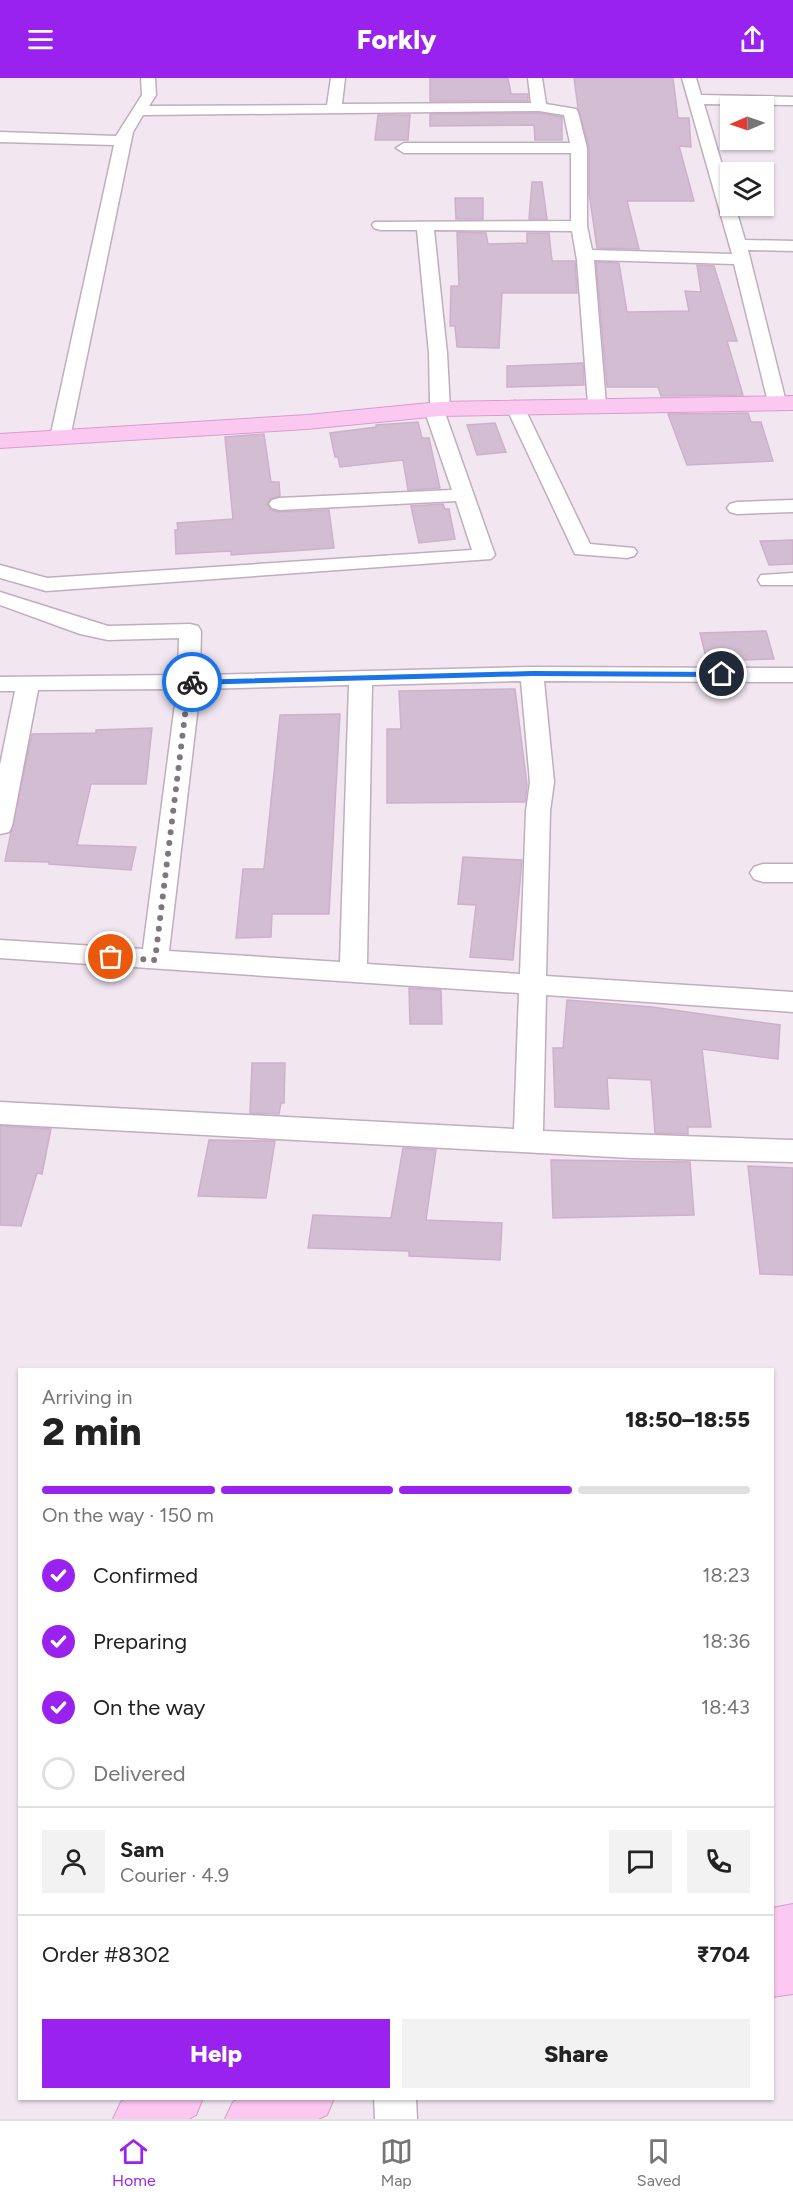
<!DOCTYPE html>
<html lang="en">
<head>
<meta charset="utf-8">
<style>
  body { margin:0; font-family:Figtree,sans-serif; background:#f2f2f2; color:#222; height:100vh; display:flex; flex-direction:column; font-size:22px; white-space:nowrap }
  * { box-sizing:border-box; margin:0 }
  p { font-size:20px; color:#767676 }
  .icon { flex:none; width:33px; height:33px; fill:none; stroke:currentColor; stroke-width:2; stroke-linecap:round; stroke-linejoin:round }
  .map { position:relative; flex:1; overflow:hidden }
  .sheet { position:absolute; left:18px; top:1290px; width:756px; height:732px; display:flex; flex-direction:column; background:#fff; border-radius:0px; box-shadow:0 2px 4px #0004 }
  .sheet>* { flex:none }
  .needle { width:39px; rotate:268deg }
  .controls { position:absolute; left:720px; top:18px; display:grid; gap:12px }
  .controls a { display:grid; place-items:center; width:54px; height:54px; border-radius:0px; background:#fff; box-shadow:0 2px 4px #0004; font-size:30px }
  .pin { position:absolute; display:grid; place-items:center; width:51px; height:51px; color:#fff; margin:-26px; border:3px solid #fff; border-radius:50%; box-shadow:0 2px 6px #0007 }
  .courier { position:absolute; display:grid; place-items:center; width:60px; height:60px; margin:-30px; border:4px solid #1a73e8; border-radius:50%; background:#fff; color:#222; box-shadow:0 2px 8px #0007 }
  .summary em { font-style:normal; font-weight:800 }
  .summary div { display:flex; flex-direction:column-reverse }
  .summary { display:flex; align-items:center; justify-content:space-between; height:102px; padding:0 24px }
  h1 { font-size:39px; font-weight:800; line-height:45px }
  .bar { display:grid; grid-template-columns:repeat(4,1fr); gap:9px 6px; align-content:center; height:72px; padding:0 24px }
  .bar i { height:8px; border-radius:4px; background:#e0e0e0 }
  .bar .current { background:#92e }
  .bar p { grid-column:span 4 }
  .line { display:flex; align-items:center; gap:15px; padding:0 24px; border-top:2px solid #e0e0e0 }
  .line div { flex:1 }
  .round { display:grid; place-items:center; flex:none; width:63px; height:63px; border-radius:0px; background:#f2f2f2 }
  ol { padding:0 24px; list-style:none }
  li { display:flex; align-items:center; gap:18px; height:66px }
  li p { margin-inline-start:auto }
  li .icon { padding:6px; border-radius:50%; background:#92e; color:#fff; stroke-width:4 }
  li:last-child { color:#767676 }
  li i { width:33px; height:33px; border:3px solid #e0e0e0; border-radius:50% }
  .action { display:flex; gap:12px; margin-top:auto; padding:12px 24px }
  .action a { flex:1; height:69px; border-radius:0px; background:#92e; color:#fff; font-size:24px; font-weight:800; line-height:69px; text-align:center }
  .action a+a { background:#f2f2f2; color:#222 }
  header { display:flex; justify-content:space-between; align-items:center; height:78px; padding:0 24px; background:#92e; color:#fff; font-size:27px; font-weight:800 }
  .tabs { display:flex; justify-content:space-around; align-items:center; height:84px; border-top:2px solid #e0e0e0; background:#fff; font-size:16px; color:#767676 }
  .tabs a { display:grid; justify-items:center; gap:3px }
  .tabs .current { color:#92e }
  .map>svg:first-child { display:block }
  .building { fill:#d3bdd2; stroke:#ceb0cc; stroke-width:1.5 }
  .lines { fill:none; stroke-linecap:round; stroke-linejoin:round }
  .street-casing { stroke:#c0adbe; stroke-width:3 }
  .secondary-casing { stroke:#d69dcc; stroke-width:2 }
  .street { fill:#fff; fill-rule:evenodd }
  .secondary { fill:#fbc8f2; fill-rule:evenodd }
  .route { fill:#1a73e8 }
  .done { stroke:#827481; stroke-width:6; stroke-dasharray:0 10.8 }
</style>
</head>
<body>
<header><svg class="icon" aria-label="menu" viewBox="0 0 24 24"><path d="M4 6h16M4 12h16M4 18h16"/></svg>Forkly<svg class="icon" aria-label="share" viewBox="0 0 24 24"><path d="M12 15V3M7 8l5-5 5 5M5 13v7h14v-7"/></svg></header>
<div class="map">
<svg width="793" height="2041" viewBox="0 0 793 2041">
  <rect width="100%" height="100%" fill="#f2e7f1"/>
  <!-- building -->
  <g class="building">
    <polygon points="430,0 508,0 511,16 528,16 528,23 430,23"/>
    <polygon points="574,0 673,0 678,40 689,40 691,69 679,68 694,123 627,123 639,171 597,170 589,115 589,69 578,30"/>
    <polygon points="539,35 562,39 562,62 535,62 534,47 430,48 430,36"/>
    <polygon points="378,37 410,37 408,62 375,62"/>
    <polygon points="532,104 542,104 547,141 529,141"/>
    <polygon points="455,120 483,120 483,141 456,141"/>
    <polygon points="457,154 486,155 488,166 527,165 527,155 549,155 552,183 575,183 577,215 502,215 499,270 457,269 455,248 450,248 451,208 459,208"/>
    <polygon points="596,184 619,185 627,234 689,233 685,213 701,214 697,187 714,188 737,263 727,263 743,317 661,318 658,309 607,309"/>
    <polygon points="583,285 584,307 507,309 507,288"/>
    <polygon points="748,335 751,344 761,344 773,383 687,387 668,336"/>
    <polygon points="418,344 422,360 429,360 440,410 408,412 403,382 340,389 338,379 335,379 330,355 376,349 376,347"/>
    <polygon points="495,345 506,374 477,377 467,347"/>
    <polygon points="264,356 271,404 279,404 280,418 270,421 267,427 271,432 279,434 329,432 334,470 231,477 231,473 176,476 175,452 178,452 177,445 233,441 225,359"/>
    <polygon points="443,426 445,431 449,431 455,461 419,465 411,428"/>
    <polygon points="793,462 793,486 769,487 760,463"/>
    <polygon points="766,553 774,581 707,583 700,555"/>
    <polygon points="515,611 527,707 525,724 387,725 387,651 401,651 399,613"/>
    <polygon points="340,636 329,836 272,836 271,859 236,860 243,791 264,791 280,637"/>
    <polygon points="152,650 146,706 91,706 77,767 136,769 131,792 49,786 49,784 5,783 32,656 96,655 96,652"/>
    <polygon points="463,779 522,782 513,882 470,879 476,827 458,826"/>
    <polygon points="409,910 441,912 442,946 410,946"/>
    <polygon points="567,922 652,929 780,947 778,981 702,971 711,1049 688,1049 688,1056 655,1055 651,1002 607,1000 609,1031 555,1029 553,970 563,970"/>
    <polygon points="252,985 285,985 284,1025 281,1025 279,1036 250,1035"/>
    <polygon points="0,1048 51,1051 42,1096 37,1095 21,1148 0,1147"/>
    <polygon points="209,1062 275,1063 266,1120 198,1118"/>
    <polygon points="403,1070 436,1072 426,1142 502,1145 500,1182 409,1178 409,1173 308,1170 313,1137 391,1140"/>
    <polygon points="551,1082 690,1084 694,1137 553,1140"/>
    <polygon points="748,1088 793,1090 793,1197 760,1196"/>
  </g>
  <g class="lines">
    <!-- street casing -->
    <g class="street-casing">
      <g id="street">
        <polygon points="141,0 155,0 156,17 149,28 327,27 331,0 345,0 342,26 531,25 528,0 542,0 546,26 576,31 578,34 587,70 587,148 592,172 732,176 682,0 696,0 701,17 793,19 793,27 704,26 730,114 730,128 735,128 745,162 793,163 793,173 748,172 786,324 784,328 770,328 768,324 734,186 594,182 606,326 604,330 590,330 588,326 577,182 572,153 434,152 447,275 450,331 445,335 495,477 491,481 46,513 0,500 0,487 47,500 472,472 456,423 279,432 272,430 269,426 272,422 279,420 452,412 424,331 430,326 429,275 417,152 380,152 374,150 372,147 374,144 571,143 571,75 404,75 396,70 404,65 570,65 564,37 539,33 143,37 133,54 70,360 67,364 53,364 50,360 114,67 0,64 0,54 116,58 142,17"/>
        <polygon points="515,323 522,325 524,329 590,466 634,470 637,474 634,478 627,480 575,476 506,329 508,325"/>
        <polygon points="793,422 793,434 737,436 730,434 727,430 730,426 737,424"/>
        <polygon points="793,495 793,507 761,507 758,502 761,497"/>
        <path d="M0,514L108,548L190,546L198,548L201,553L200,597L532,589L793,590V604L544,603L554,704L550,733L546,898L793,914V934L546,917L543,1053L793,1062V1084L632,1080L0,1046V1024L514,1051L519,915L0,880V862L143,871L177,611L38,612L12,748L9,754L0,756V687L15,613H0V599L178,597L179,560L108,562L80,556L0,527ZM521,603L530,704L526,733L520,896L367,886L372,607ZM349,607L340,884L169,873L200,611Z"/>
        <polygon points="763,786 793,786 793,804 763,804 754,801 750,795 754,789"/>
        <polygon points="374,2020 416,2020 417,2041 375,2041"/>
      </g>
    </g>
    <!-- secondary casing -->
    <g class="secondary-casing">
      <g id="secondary">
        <polygon points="793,318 793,332 440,338 307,351 0,370 0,356 307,337 440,324"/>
        <polygon points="793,1826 793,1916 772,1919 772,1830"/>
        <polygon points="127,2020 203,2020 196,2037 189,2041 113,2041 121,2024"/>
        <polygon points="240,2020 334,2020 327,2037 318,2041 225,2041 233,2024"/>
      </g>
    </g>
    <!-- street -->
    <use href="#street" class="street"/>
    <!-- secondary -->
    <use href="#secondary" class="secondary"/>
  </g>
  <!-- route -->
  <polygon class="route" points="532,593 722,594 726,596 722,599 532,598 192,607 188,604 192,602"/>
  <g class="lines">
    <!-- done -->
    <polyline class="done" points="111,879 155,882 189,604 192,604"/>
  </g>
</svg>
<div class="controls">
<a><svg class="needle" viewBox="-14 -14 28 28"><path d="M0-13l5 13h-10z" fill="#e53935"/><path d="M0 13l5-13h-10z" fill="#767676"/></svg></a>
<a><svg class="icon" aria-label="layers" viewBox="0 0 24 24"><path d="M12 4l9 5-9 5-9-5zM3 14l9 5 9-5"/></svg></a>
</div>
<div class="pin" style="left:111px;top:879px;background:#ea580c"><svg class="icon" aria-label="bag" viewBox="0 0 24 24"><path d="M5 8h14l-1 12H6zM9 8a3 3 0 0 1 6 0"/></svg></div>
<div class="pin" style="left:722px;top:596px;background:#1f2937"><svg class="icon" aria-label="home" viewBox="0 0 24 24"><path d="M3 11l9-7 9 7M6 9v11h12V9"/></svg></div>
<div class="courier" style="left:192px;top:604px"><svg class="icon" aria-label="bike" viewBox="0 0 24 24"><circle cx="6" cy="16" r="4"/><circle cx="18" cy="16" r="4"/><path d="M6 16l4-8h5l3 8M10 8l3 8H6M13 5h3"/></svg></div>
<section class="sheet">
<div class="summary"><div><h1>2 min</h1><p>Arriving in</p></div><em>18:50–18:55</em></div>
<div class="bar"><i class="current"></i><i class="current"></i><i class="current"></i><i></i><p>On the way · 150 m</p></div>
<ol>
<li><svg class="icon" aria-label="check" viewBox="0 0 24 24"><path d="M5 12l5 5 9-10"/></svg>Confirmed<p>18:23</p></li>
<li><svg class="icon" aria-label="check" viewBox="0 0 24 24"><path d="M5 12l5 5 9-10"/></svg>Preparing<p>18:36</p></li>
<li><svg class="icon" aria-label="check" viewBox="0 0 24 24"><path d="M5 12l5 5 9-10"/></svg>On the way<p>18:43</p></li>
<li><i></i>Delivered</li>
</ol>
<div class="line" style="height:108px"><a class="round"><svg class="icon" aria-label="person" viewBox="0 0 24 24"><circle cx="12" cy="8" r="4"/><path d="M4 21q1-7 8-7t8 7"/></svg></a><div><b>Sam</b><p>Courier · 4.9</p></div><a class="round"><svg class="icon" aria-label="chat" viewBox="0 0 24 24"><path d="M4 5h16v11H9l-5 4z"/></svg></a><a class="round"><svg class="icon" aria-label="phone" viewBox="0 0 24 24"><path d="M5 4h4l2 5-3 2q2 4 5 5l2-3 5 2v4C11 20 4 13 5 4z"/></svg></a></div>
<div class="line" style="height:78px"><div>Order #8302</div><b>₹704</b></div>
<div class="action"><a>Help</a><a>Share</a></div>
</section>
</div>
<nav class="tabs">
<a class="current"><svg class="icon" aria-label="home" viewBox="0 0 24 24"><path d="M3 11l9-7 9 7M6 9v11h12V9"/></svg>Home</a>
<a><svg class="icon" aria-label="map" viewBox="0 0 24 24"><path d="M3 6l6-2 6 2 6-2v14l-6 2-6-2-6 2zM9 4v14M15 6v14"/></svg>Map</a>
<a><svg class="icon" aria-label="saved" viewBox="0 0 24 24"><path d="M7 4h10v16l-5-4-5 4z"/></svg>Saved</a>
</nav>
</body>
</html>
